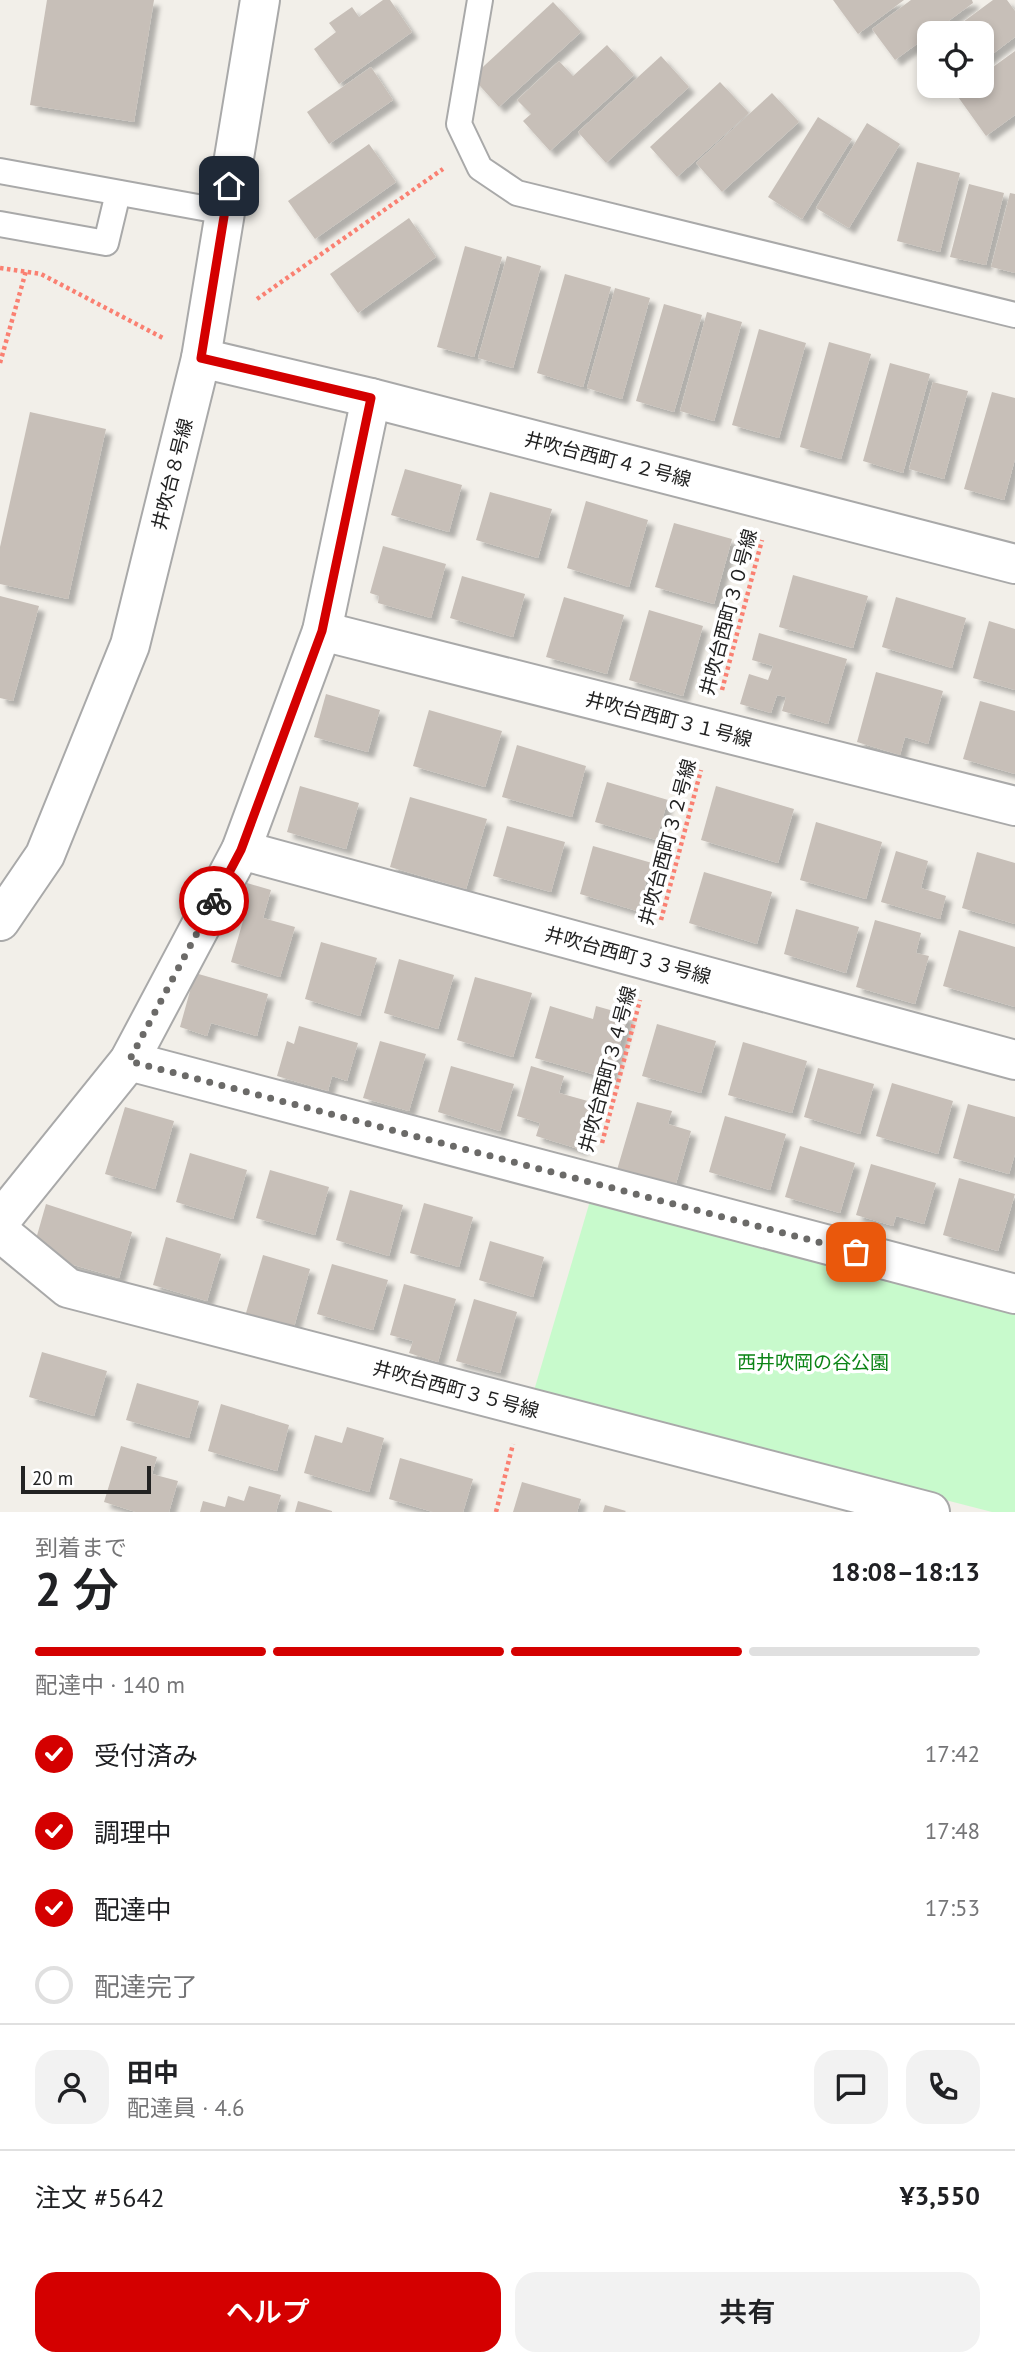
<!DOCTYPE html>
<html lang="ja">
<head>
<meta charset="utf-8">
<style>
  body { margin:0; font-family:"PT Sans","Noto Sans JP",sans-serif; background:#f2f2f2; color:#202124; height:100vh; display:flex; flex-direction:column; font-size:26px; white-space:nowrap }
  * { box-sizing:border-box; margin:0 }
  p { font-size:23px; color:#757577 }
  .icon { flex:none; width:38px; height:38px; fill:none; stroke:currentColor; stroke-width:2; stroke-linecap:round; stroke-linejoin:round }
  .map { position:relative; height:1512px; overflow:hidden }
  .panel { display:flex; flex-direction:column; background:#fff; flex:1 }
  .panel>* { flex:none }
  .fabs { position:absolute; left:917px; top:21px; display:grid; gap:14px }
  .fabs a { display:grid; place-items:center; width:77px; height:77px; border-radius:14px; background:#fff; box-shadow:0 4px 10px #0003; font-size:35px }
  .scale { position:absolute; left:21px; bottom:18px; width:130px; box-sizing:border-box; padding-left:7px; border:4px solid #222; border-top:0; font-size:19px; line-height:24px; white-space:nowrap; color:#222; -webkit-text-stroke:5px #fff; paint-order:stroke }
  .pin { position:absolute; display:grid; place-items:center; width:60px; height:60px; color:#fff; margin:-30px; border-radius:14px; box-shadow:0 4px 10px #0006 }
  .courier { position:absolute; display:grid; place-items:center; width:70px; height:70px; margin:-35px; border:5px solid #d40000; border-radius:50%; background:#fff; color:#222; box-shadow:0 2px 9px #0007 }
  .overview em { font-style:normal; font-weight:600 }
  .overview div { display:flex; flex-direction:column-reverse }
  .overview { display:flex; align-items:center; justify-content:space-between; height:119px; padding:0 35px }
  h1 { font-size:46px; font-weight:600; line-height:52px }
  .bar { display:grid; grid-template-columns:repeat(4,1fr); gap:10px 7px; align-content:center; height:84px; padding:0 35px }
  .bar i { height:9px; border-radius:5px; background:#e0e0e0 }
  .bar .active { background:#d40000 }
  .bar p { grid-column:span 4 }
  .line { display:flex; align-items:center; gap:18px; padding:0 35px; border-top:2px solid #e0e0e0 }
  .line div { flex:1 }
  .round { display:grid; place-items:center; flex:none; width:74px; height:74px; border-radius:21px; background:#f2f2f2 }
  ol { padding:0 35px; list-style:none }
  li { display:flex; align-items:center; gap:21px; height:77px }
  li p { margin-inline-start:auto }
  li .icon { padding:7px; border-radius:50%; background:#d40000; color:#fff; stroke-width:4 }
  li:last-child { color:#757577 }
  li i { width:38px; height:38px; border:4px solid #e0e0e0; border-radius:50% }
  .cta { display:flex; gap:14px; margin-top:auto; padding:14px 35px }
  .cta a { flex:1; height:80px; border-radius:21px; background:#d40000; color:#fff; font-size:28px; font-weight:600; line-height:80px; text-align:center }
  .cta a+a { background:#f2f2f2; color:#202124 }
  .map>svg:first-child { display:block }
  .park { fill:#c8facc }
  .building { fill:#c7bfb8; filter:url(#shadow) }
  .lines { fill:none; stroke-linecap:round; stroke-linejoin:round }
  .service-casing { stroke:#a9a9a9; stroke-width:28 }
  .minor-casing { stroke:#a9a9a9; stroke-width:42 }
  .tertiary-casing { stroke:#a9a9a9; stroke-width:42 }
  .path { stroke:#fa8072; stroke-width:4.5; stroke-dasharray:3.5 3.5; stroke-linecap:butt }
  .service { stroke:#fff; stroke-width:24 }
  .minor { stroke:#fff; stroke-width:38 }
  .tertiary { stroke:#fff; stroke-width:38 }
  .done { stroke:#6b6a68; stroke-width:7; stroke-dasharray:0 12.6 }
  .route { stroke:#d40000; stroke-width:9 }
  .labels { text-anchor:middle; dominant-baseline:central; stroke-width:7; stroke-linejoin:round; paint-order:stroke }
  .street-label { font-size:19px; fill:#222; stroke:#fff }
  .park-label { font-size:19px; fill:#0c8416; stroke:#fff }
</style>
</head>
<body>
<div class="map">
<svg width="1015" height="1512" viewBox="0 0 1015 1512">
  <defs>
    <filter id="shadow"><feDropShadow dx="6" dy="6" stdDeviation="2" flood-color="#0004"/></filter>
  </defs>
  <rect width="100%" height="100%" fill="#f2efe9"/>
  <!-- park -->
  <polygon class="park" points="590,1201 1015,1310 1015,1512 992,1512 533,1394"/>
  <!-- building -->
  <g class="building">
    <polygon points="47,0 154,0 134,122 30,105"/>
    <polygon points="383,0 390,0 412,32 339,84 314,49 336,32 329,23 352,7 359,17"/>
    <polygon points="833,0 904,0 858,34"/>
    <polygon points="911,0 972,0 973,3 895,60 872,29"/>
    <polygon points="993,0 1007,0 1015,11 1015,37 982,62 982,33 948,33"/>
    <polygon points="553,2 581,32 499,107 472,77"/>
    <polygon points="607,45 634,75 550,151 523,121 531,114 517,100 559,61 573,76"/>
    <polygon points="1015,51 1015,115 986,136 956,94 967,86 982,86 982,75"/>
    <polygon points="661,56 689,87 606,163 578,132"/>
    <polygon points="371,67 393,100 329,144 307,112"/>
    <polygon points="720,82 749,113 677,177 650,147"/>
    <polygon points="772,93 799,122 722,192 696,163"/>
    <polygon points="818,117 852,139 802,219 768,197"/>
    <polygon points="867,123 900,144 849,228 816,208"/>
    <polygon points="369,144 396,182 315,239 288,201"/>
    <polygon points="917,162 960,173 940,252 897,241"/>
    <polygon points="969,184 1004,193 986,265 950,257"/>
    <polygon points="1010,193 1015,194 1015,273 991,267"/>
    <polygon points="409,218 436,257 358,313 330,274"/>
    <polygon points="465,246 502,257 474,357 437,347"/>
    <polygon points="507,256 541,266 513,368 478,358"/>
    <polygon points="565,274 611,287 583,387 537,373"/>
    <polygon points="615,288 650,298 622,399 587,388"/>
    <polygon points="664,304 702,315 674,412 636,401"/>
    <polygon points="707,312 742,322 714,421 680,411"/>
    <polygon points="759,329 806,343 779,438 732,425"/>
    <polygon points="829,342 871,354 841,459 800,447"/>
    <polygon points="890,363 930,374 903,473 863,461"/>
    <polygon points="933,382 968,391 944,479 909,469"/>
    <polygon points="992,392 1015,398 1015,459 1004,500 964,489"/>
    <polygon points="30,412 106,429 68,599 0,584 0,547"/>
    <polygon points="405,469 462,485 449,532 391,515"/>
    <polygon points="490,492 552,509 538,558 476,540"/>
    <polygon points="586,501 648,520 629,587 567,568"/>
    <polygon points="674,523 732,539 714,604 655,587"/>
    <polygon points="383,546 446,564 431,618 378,603 379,596 370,593"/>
    <polygon points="793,575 868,596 853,648 779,627"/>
    <polygon points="462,576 525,594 513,637 450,618"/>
    <polygon points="0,596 39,606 13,701 0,698"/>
    <polygon points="564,597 624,615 607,674 546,657"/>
    <polygon points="896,597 966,618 952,668 882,647"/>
    <polygon points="649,610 703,626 683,696 629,680"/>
    <polygon points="989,621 1015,629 1015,690 973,678"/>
    <polygon points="759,633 847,659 828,724 782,711 786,697 777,695 771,713 740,704 749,674 768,680 773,666 752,660"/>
    <polygon points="876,672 943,691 928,744 905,737 900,755 857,742"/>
    <polygon points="326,694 380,710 368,752 314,737"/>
    <polygon points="980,701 1015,711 1015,774 963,759"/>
    <polygon points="429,710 502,731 485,787 413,766"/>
    <polygon points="517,745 586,766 572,817 502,797"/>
    <polygon points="607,782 668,800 656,840 595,822"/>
    <polygon points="300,786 359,803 346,849 287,832"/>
    <polygon points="716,786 794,809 778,863 701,840"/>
    <polygon points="410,797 487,819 466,889 390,867"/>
    <polygon points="816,822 882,842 866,899 800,880"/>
    <polygon points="507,826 565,842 551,892 493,876"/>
    <polygon points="593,846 652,863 637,911 580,894"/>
    <polygon points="896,851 928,861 921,888 946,896 940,919 881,902"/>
    <polygon points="977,852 1015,863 1015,924 962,908"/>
    <polygon points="704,872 772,892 757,944 689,923"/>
    <polygon points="247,883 271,890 263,918 295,927 280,977 231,962 243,921 237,919"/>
    <polygon points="796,909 859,927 846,973 784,954"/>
    <polygon points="875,920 921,933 916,953 929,956 915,1004 856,987"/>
    <polygon points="959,930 1015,947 1015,1007 943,986"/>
    <polygon points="321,942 377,958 360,1016 305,999"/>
    <polygon points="399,959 454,975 438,1029 384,1013"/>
    <polygon points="195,973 268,994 257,1036 211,1023 207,1036 180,1027"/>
    <polygon points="475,977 532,993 513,1057 457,1040"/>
    <polygon points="550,1006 593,1019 596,1006 628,1015 610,1079 535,1058"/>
    <polygon points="657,1024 716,1041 701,1093 642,1076"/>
    <polygon points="299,1026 358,1043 347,1081 332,1076 328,1091 277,1076 287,1041 294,1044"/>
    <polygon points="380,1041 426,1054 409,1111 363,1098"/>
    <polygon points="743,1042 807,1061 792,1113 728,1095"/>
    <polygon points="451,1066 514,1084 500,1131 438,1112"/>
    <polygon points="531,1066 564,1076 559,1093 595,1103 582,1150 536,1136 540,1123 517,1116"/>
    <polygon points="818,1068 874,1084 860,1134 804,1117"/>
    <polygon points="892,1083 953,1101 938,1154 876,1136"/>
    <polygon points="637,1102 672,1111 668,1124 691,1131 675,1187 617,1170"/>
    <polygon points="968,1104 1015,1117 1015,1154 1009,1174 953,1158"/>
    <polygon points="125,1107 174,1121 155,1189 105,1174"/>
    <polygon points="725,1116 786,1134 770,1190 709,1172"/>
    <polygon points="800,1146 855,1163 840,1213 785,1197"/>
    <polygon points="190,1153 247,1170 233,1219 176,1202"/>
    <polygon points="871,1164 936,1183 924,1224 896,1216 893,1226 856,1215"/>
    <polygon points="270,1170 329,1187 315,1235 256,1218"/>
    <polygon points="959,1178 1015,1194 998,1251 943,1235"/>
    <polygon points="350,1190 403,1205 389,1256 336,1240"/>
    <polygon points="424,1203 473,1217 459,1267 410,1253"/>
    <polygon points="46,1204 132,1232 119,1278 32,1253"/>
    <polygon points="166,1237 221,1254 207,1301 153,1285"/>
    <polygon points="490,1241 544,1257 533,1297 479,1280"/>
    <polygon points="263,1255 310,1269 294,1327 246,1313"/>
    <polygon points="332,1264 388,1280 373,1330 317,1314"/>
    <polygon points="404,1284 456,1299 438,1362 409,1353 413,1341 390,1335"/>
    <polygon points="474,1299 517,1312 500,1373 456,1361"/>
    <polygon points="42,1352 107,1371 94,1416 29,1397"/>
    <polygon points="137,1383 199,1401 189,1438 126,1420"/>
    <polygon points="221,1404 289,1425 277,1471 208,1451"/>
    <polygon points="347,1427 384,1438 369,1492 304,1473 315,1435 342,1443"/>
    <polygon points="121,1446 157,1457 152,1474 178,1481 169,1512 136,1512 104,1502"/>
    <polygon points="400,1458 473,1479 463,1512 433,1512 389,1499"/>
    <polygon points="522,1482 581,1499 577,1512 513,1512"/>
    <polygon points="249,1486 281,1495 276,1512 200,1512 203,1501 225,1507 228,1496 244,1501"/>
    <polygon points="298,1501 332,1511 332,1512 295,1512"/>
    <polygon points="605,1505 626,1511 625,1512 603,1512"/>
  </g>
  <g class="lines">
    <!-- service casing -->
    <g class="service-casing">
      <g id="service">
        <polyline points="480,0 459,124 480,168 517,193 1015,315"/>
        <polyline points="0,171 225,212"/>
        <polyline points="0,224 106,243 118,193"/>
      </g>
    </g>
    <!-- minor casing -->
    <g class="minor-casing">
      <g id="minor">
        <polyline points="201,358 371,398 1015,564"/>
        <polyline points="322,631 1015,806"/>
        <polyline points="241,850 1015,1060"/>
        <polyline points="129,1061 1015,1294"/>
        <polyline points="0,1221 129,1061 241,850 322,631 371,398"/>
        <polyline points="0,1232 68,1288 930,1512"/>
      </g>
    </g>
    <!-- tertiary casing -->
    <g class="tertiary-casing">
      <polyline id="tertiary" points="0,921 45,855 130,645 201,358 260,0"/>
    </g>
    <!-- path -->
    <g class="path">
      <polyline points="0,268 41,274 163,338"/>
      <polyline points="257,299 443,169"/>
      <polyline points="0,363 26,271"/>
      <polyline points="722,690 762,540"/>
      <polyline points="661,920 701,770"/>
      <polyline points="602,1143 640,1000"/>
      <polyline points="496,1512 513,1444"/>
    </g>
    <!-- service -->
    <use href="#service" class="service"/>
    <!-- minor -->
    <use href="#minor" class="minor"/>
    <!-- tertiary -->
    <use href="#tertiary" class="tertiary"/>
  </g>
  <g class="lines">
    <!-- done -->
    <polyline class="done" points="214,901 129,1061 856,1252"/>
    <!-- route -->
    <polyline class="route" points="214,901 241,850 322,631 371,398 201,358 229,186"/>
  </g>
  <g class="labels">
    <!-- street labels -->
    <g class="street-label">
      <text transform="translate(608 459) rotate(14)">井吹台西町４２号線</text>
      <text transform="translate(172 474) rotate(-76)">井吹台８号線</text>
      <text transform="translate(728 612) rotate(-75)">井吹台西町３０号線</text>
      <text transform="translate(669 719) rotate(14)">井吹台西町３１号線</text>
      <text transform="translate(667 842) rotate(-75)">井吹台西町３２号線</text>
      <text transform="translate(628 955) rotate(15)">井吹台西町３３号線</text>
      <text transform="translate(607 1069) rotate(-75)">井吹台西町３４号線</text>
      <text transform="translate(456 1389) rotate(15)">井吹台西町３５号線</text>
    </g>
    <!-- park labels -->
    <g class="park-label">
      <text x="813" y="1362">西井吹岡の谷公園</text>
    </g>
  </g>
</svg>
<div class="fabs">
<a><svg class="icon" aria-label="locate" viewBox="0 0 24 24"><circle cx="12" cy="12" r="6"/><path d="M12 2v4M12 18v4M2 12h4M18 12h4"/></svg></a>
</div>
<div class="scale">20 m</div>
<div class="pin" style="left:856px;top:1252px;background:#ea580c"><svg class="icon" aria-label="bag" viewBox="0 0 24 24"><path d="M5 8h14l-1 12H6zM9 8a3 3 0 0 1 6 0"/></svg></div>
<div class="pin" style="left:229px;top:186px;background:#1f2937"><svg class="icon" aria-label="home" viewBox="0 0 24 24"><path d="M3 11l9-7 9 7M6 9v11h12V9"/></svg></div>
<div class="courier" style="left:214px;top:901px"><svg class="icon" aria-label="bike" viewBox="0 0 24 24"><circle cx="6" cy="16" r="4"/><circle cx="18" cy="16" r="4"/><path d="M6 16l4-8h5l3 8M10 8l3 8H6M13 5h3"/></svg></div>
</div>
<section class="panel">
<div class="overview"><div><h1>2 分</h1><p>到着まで</p></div><em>18:08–18:13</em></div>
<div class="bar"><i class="active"></i><i class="active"></i><i class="active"></i><i></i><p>配達中 · 140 m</p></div>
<ol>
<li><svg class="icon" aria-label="check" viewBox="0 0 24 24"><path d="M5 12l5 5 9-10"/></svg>受付済み<p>17:42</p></li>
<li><svg class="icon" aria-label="check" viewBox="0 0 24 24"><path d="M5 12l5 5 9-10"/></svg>調理中<p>17:48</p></li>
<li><svg class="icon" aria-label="check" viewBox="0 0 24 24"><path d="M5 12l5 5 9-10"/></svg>配達中<p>17:53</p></li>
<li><i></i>配達完了</li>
</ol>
<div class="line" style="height:126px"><a class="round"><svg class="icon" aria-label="person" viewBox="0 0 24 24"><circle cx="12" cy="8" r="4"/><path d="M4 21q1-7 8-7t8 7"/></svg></a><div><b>田中</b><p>配達員 · 4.6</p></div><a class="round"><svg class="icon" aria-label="chat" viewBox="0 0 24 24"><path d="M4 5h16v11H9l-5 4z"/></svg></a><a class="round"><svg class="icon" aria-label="phone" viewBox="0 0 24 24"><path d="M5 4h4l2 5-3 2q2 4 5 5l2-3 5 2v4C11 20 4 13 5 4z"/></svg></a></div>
<div class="line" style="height:91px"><div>注文 #5642</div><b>¥3,550</b></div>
<div class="cta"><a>ヘルプ</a><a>共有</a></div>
</section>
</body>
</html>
